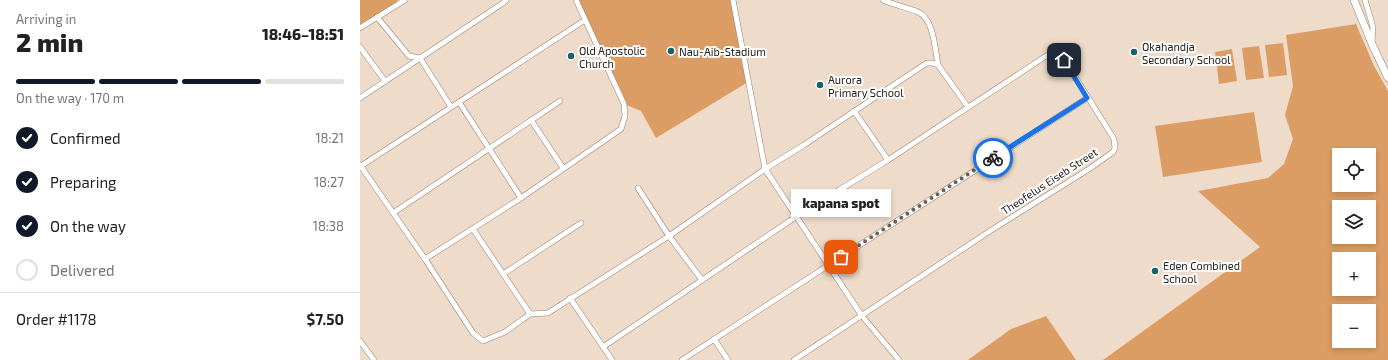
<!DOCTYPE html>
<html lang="en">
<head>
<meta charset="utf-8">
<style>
  body { margin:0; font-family:"Exo 2",sans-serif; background:#f6f6f6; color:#222; height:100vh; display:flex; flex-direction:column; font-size:15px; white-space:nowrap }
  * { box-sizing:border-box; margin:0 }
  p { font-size:13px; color:#767676 }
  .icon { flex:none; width:22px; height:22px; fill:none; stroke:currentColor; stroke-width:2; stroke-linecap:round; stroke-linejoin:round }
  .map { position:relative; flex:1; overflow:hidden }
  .side { display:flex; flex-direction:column; background:#fff; width:360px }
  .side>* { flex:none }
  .tools { position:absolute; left:972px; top:148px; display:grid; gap:8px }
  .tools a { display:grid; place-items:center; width:44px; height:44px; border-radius:0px; background:#fff; box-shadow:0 2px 6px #0003; font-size:20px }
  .pin { position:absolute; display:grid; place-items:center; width:34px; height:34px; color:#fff; margin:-17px; border-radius:8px; box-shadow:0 2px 6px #0006 }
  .courier { position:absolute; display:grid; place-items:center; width:40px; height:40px; margin:-20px; border:3px solid #1a73e8; border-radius:50%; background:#fff; color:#222; box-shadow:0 1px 5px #0007 }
  .bubble { position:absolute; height:28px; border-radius:0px; background:#fff; box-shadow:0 2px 6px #0003; font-size:13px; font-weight:800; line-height:28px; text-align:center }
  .overview em { font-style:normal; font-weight:800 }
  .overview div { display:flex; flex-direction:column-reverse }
  .overview { display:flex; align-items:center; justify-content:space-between; height:68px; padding:0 16px }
  h1 { font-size:26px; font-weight:800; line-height:30px }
  .bar { display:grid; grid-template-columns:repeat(4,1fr); gap:6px 4px; align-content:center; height:48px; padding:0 16px }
  .bar i { height:5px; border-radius:3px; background:#e0e0e0 }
  .bar .selected { background:#111827 }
  .bar p { grid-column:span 4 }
  .line { display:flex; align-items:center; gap:10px; padding:0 16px; border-top:1px solid #e0e0e0 }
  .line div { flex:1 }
  ol { padding:0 16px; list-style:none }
  li { display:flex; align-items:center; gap:12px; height:44px }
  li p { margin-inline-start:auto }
  li .icon { padding:4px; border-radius:50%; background:#111827; color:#fff; stroke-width:4 }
  li:last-child { color:#767676 }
  li i { width:22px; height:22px; border:2px solid #e0e0e0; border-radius:50% }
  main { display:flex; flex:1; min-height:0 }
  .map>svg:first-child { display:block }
  .green { fill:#dc9d64; fill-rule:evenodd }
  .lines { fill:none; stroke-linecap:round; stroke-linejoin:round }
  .minor-casing { stroke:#958273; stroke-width:6 }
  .tertiary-casing { stroke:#958273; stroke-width:8 }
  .minor { stroke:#fff; stroke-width:5 }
  .tertiary { stroke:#fff; stroke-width:7 }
  .done { stroke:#6e6158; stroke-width:4; stroke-dasharray:0 7.2 }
  .route { stroke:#1a73e8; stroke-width:5 }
  .poi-dot { fill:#16626e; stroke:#fff; stroke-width:1.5 }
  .labels { text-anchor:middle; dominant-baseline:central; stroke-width:4; stroke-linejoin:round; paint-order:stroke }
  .poi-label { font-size:11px; fill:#28201a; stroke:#fff; text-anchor:start }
  .street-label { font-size:11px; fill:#28201a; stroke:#fff }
</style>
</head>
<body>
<main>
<section class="side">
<div class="overview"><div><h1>2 min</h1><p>Arriving in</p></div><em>18:46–18:51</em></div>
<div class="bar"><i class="selected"></i><i class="selected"></i><i class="selected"></i><i></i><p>On the way · 170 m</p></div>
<ol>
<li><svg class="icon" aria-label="check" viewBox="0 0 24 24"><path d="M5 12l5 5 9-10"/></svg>Confirmed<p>18:21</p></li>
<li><svg class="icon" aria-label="check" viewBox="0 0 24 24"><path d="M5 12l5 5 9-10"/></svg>Preparing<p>18:27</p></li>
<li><svg class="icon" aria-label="check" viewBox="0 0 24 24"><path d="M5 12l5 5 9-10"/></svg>On the way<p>18:38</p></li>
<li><i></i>Delivered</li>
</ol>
<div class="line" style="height:52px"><div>Order #1178</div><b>$7.50</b></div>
</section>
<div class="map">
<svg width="1028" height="360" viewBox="0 0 1028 360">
  <rect width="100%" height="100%" fill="#efdbca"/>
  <!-- green -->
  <g class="green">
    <polygon points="0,0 37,0 38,4 0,28"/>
    <polygon points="216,0 373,0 388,82 296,138 281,111 264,104"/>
    <path d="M996,24L1014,66L1028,91V360H743L900,247L838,191L908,178L924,164L933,139L925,115L933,86L926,35ZM979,155H1009V185H979ZM979,207H1009V237H979ZM979,259H1009V289H979ZM979,311H1009V341H979Z"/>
    <polygon points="923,43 927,75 909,77 905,45"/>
    <polygon points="899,46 904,78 886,80 882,48"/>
    <polygon points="872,49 877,81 859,84 855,52"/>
    <polygon points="894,112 902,162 803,177 795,126"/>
    <polygon points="686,316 716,360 608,360 651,329"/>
  </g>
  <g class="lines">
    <!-- minor casing -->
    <g class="minor-casing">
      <g id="minor">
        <polyline points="373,0 405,169 502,316 539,360"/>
        <path d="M523,0C534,5 546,7 558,12C574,19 575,49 578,65"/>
        <polyline points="1005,0 1013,27 1012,42"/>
        <polyline points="17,17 49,56 60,58 91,107"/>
        <polyline points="0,28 45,0"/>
        <polyline points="0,47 25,81"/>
        <polyline points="0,98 143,3 146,0"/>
        <polyline points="99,102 161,198"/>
        <polyline points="494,111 528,160"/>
        <polyline points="171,120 203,168"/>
        <polyline points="0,165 65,259 113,333 123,341 145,332 170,314 188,313 309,236 405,169 444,145 532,86 567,63 572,63 578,65 608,107"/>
        <polyline points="1,166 225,20"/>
        <polyline points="278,188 309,236 342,280"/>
        <polyline points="33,213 200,101"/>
        <polyline points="113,229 170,314"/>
        <polyline points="65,259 161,198 261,129 265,116 264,104 216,0"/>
        <polyline points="143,274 221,223"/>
        <polyline points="210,298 252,360"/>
        <polyline points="354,339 368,360"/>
        <polyline points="0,341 14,360"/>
        <path d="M243,347L437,216L528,160L686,56C694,53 698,54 704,59L754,139L755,148L753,152L729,169L633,229L434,360"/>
        <polyline points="322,360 727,98"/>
      </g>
    </g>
    <!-- tertiary casing -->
    <g class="tertiary-casing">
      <polyline id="tertiary" points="994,0 1012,44 1028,78"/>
    </g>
    <!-- minor -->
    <use href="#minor" class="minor"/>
    <!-- tertiary -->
    <use href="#tertiary" class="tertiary"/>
  </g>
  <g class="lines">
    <!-- done -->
    <polyline class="done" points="481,257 633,158"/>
    <!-- route -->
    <polyline class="route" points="633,158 727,98 704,60"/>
  </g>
  <!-- markers -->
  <g class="poi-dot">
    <circle cx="311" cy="51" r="4"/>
    <circle cx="774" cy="52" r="4"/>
    <circle cx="211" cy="56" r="4"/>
    <circle cx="460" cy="85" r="4"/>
    <circle cx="795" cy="271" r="4"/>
  </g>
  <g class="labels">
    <!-- poi labels -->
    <g class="poi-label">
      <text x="782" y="46">Okahandja<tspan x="782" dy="13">Secondary School</tspan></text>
      <text x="219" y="50">Old Apostolic<tspan x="219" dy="13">Church</tspan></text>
      <text x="319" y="51">Nau-Aib-Stadium</text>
      <text x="468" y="79">Aurora<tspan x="468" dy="13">Primary School</tspan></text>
      <text x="803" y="265">Eden Combined<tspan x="803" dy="13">School</tspan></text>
    </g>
    <!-- street labels -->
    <g class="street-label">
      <text transform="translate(689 181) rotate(-33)">Theofelus Eiseb Street</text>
    </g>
  </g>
</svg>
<div class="tools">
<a><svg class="icon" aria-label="locate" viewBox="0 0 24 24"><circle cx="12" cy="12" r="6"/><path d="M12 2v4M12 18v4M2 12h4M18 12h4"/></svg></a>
<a><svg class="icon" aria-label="layers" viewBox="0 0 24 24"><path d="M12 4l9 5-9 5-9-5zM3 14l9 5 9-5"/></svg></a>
<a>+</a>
<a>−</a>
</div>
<div class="pin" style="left:481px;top:257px;background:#ea580c"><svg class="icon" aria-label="bag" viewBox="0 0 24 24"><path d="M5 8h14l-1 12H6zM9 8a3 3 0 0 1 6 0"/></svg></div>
<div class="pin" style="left:704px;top:60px;background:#1f2937"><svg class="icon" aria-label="home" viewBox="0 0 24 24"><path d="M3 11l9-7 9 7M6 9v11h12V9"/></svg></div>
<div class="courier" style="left:633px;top:158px"><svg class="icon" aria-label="bike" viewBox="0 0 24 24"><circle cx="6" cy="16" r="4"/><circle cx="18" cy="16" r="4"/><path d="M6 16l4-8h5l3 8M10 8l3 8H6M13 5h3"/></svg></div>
<div class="bubble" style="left:431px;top:189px;width:100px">kapana spot</div>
</div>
</main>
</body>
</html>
